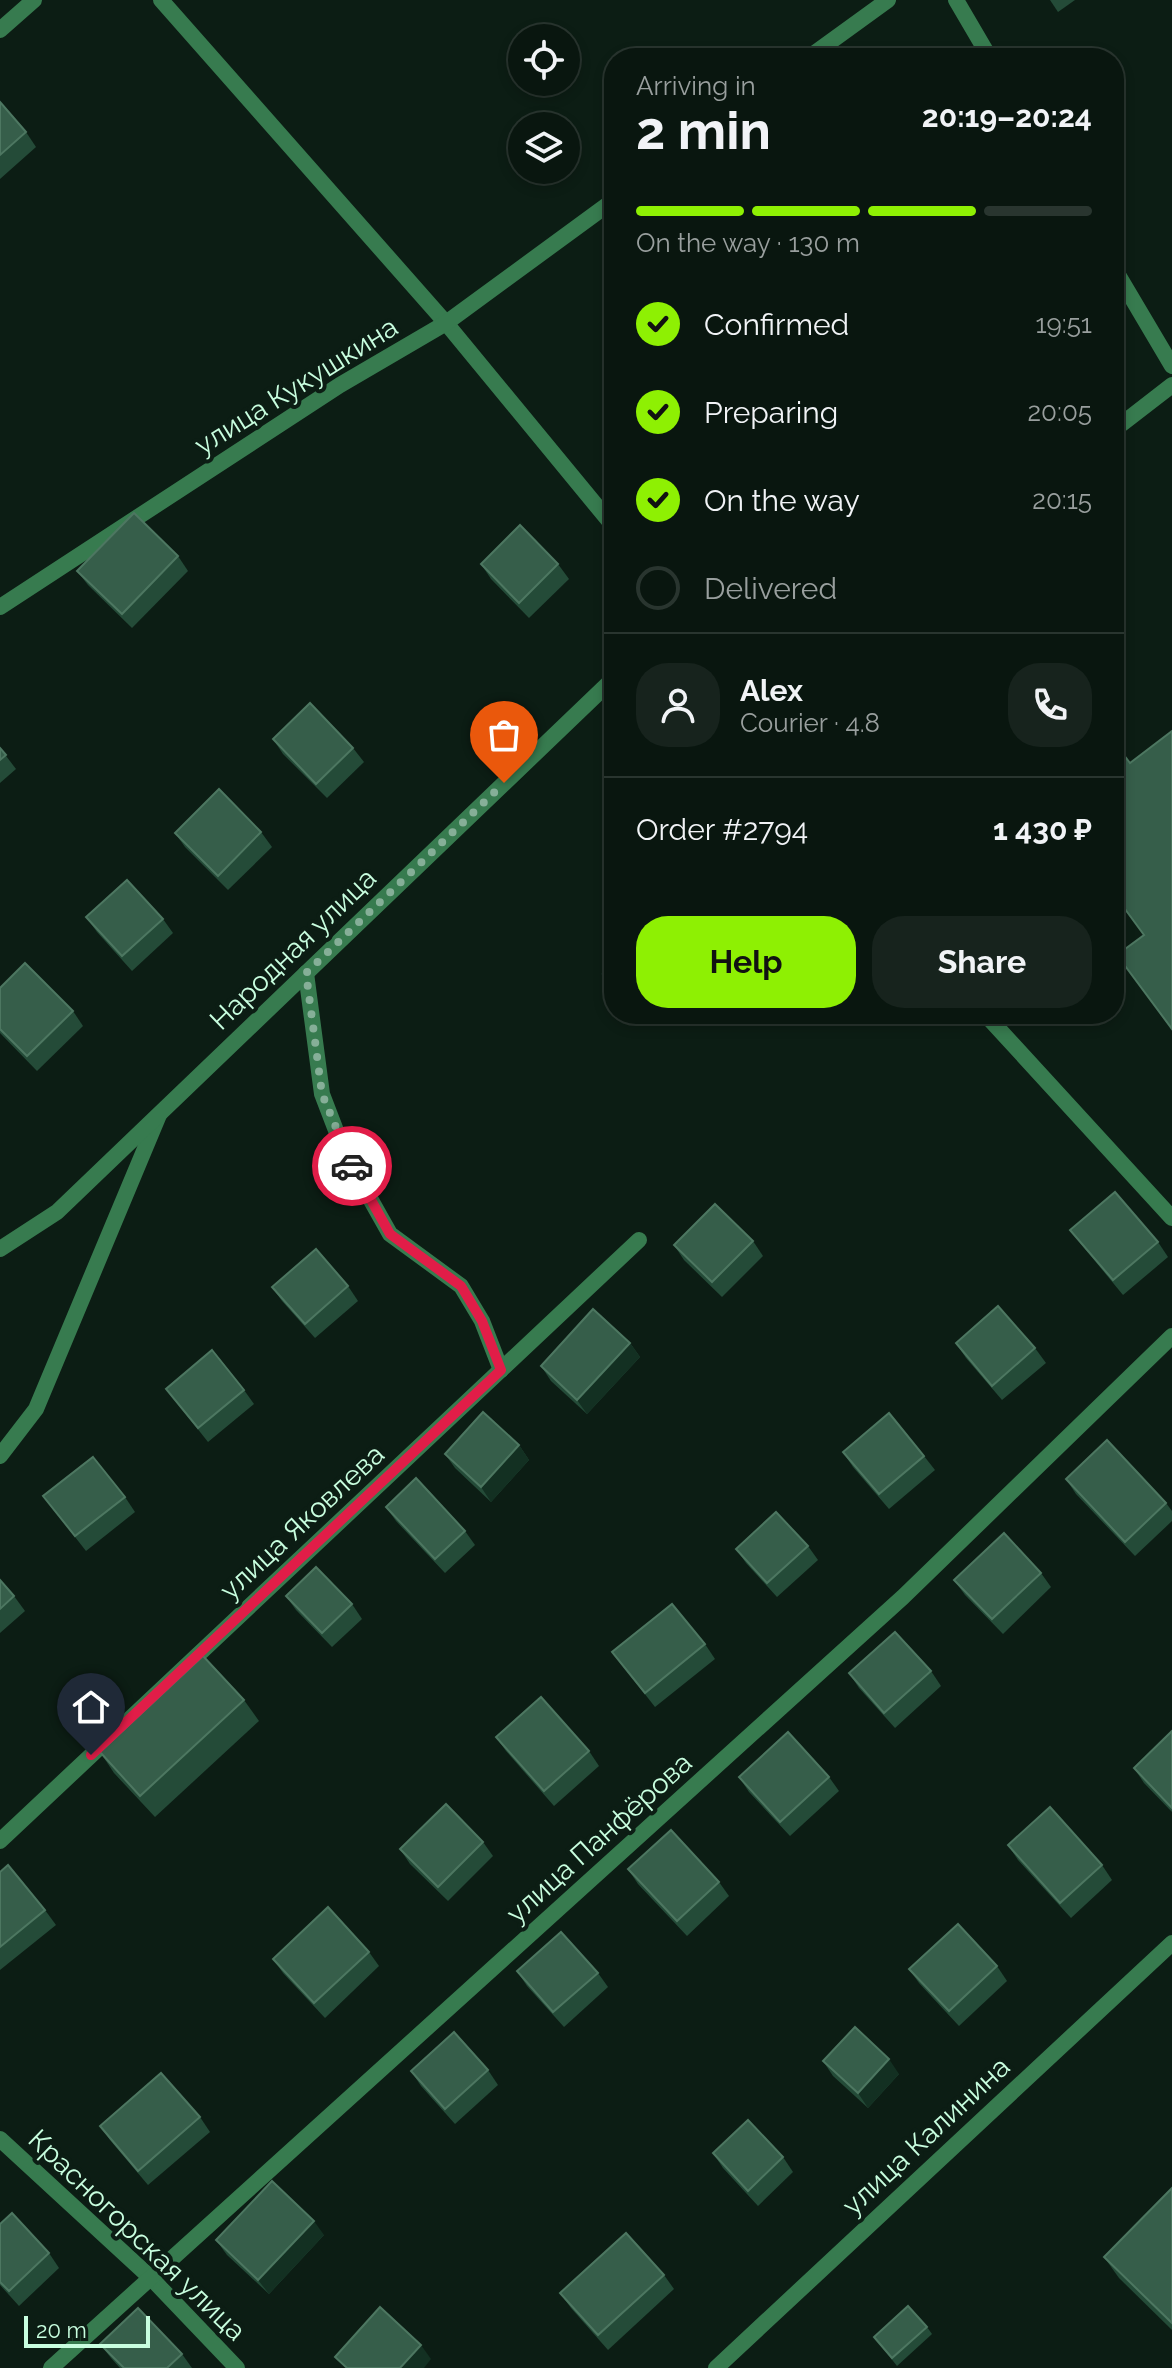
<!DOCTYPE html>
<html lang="en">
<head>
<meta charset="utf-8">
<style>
  body { margin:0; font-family:Raleway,sans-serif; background:#17231d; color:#f1f3f6; height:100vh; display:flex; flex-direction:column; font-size:30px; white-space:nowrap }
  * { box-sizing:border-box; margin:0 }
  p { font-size:26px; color:#999f9e }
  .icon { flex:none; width:44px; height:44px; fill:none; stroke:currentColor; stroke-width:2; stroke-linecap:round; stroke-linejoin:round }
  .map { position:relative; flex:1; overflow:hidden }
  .sheet { position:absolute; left:604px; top:48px; width:520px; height:976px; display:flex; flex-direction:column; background:#09160f; border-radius:32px; box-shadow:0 4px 12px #0003,0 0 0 2px #29352f }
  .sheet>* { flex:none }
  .fabs { position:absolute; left:508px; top:24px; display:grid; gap:16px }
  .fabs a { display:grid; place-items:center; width:72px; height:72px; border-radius:50%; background:#09160f; box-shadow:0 4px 12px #0003,0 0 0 2px #29352f; font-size:40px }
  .scale { position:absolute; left:24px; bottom:20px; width:126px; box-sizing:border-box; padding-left:8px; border:4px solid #c8fedf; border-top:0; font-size:22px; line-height:28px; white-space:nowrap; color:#c8fedf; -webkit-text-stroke:6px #0c1d14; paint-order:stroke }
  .pin { position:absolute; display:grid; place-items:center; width:68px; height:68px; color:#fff; margin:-82px -34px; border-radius:50% 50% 50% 0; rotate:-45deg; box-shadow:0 0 8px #0007 }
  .pin .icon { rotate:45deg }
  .courier { position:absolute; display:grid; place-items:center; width:80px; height:80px; margin:-40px; border:6px solid #e11d48; border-radius:50%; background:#fff; color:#222; box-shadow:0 2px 10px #0007 }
  .head em { font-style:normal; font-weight:700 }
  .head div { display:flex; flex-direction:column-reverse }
  .head { display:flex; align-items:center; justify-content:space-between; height:136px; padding:0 32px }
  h1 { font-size:52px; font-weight:700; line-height:60px }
  .bar { display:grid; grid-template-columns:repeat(4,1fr); gap:12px 8px; align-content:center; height:96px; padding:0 32px }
  .bar i { height:10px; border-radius:6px; background:#29352f }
  .bar .current { background:#8ef003 }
  .bar p { grid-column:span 4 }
  .line { display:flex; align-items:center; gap:20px; padding:0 32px; border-top:2px solid #29352f }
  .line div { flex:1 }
  .round { display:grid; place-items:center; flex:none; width:84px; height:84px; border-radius:32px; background:#17231d }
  ol { padding:0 32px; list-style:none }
  li { display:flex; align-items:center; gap:24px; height:88px }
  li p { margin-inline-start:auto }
  li .icon { padding:8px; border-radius:50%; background:#8ef003; color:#111; stroke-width:4 }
  li:last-child { color:#999f9e }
  li i { width:44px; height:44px; border:4px solid #29352f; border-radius:50% }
  .primary-button { display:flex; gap:16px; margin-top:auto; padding:16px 32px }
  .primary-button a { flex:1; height:92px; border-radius:32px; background:#8ef003; color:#111; font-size:32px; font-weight:700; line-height:92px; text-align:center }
  .primary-button a+a { background:#17231d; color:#f1f3f6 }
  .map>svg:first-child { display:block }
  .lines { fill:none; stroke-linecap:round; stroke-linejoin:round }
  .service { stroke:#377b4f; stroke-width:16 }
  .minor { stroke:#377b4f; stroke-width:16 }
  .tertiary { stroke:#377b4f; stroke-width:16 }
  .wall { fill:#244b38 }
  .shaded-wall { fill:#133022 }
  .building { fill:#365e4a; stroke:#4d7761; stroke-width:2 }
  .done { stroke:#86af98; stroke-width:8; stroke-dasharray:0 14.4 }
  .route { stroke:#e11d48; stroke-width:10 }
  .labels { text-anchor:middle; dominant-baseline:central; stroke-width:8; stroke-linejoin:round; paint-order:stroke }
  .street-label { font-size:28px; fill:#c8fedf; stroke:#0c1d14 }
</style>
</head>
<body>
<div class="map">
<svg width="1172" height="2368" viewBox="0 0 1172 2368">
  <rect width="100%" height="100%" fill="#0c1d14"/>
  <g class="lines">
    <!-- service -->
    <g class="service">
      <polyline points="1114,430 1172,385"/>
      <polyline points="306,973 322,1094 345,1154 390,1234 461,1286 482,1321 501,1370"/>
      <polyline points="0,1456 36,1409 159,1115"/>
    </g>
    <!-- minor -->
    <g class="minor">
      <polyline points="161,0 446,323 614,527"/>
      <polyline points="956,0 990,58"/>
      <polyline points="0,30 34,0"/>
      <polyline points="808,58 888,0"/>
      <polyline points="1114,268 1172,366"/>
      <polyline points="0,607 340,385 446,323 614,200"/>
      <polyline points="985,1014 1172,1218"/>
      <polyline points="0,1249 57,1212 614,678"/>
      <polyline points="0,1841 639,1240"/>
      <polyline points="0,2139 152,2279 237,2368"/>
      <polyline points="51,2368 903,1597 1172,1336"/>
    </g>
    <!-- tertiary -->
    <polyline class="tertiary" points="716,2368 1172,1943"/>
  </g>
  <!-- wall -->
  <g class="wall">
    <polygon points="1050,0 1075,0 1058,12"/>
    <polygon points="0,102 26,132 36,147 0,179"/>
    <polygon points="178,556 188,571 132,628 88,585 77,571"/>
    <polygon points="481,564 558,564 569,579 529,618 491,579"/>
    <polygon points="1172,731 1172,1030 1117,955 1144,935 1114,896 1114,742 1130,763"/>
    <polygon points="273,739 353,748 364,762 327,798 283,754"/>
    <polygon points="0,748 16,769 0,783"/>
    <polygon points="261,832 272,847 228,890 185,847 175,833"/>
    <polygon points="86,917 163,919 173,933 132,971 97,932"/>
    <polygon points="614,962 614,989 603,974"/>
    <polygon points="0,988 73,1011 83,1026 37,1071 0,1033"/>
    <polygon points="1070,1230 1158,1242 1168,1257 1123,1295 1081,1244"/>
    <polygon points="753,1241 763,1256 722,1297 684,1260 674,1245"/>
    <polygon points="348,1286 358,1301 315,1338 282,1301 272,1287"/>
    <polygon points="630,1343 640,1357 587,1414 551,1381 541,1366"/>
    <polygon points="956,1343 1035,1348 1046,1363 1002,1400 966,1358"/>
    <polygon points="166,1389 244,1390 254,1404 208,1442"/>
    <polygon points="519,1445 529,1460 491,1502 455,1468 445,1454"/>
    <polygon points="843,1452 924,1456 935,1470 889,1509 853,1467"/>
    <polygon points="1066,1479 1166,1503 1172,1511 1172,1521 1135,1556 1076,1494"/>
    <polygon points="43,1496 125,1497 135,1512 86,1551"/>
    <polygon points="386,1507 465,1531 475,1545 445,1573 396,1521"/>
    <polygon points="808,1546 818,1560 777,1597 746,1563 736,1549"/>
    <polygon points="1041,1573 1051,1587 1003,1634 965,1595 954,1580"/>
    <polygon points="0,1580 14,1596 25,1611 0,1633"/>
    <polygon points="286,1596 352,1604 362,1619 332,1647 296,1610"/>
    <polygon points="705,1644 715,1659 655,1707 612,1652"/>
    <polygon points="931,1671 941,1686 895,1728 859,1688 849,1673"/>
    <polygon points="244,1700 259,1721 155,1817 114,1773 100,1752"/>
    <polygon points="1172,1731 1172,1812 1144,1783 1134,1768"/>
    <polygon points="496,1737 589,1751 599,1766 554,1806 506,1751"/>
    <polygon points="739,1777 829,1777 839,1791 790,1836 749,1792"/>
    <polygon points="483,1842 493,1856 448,1901 410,1864 400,1849"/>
    <polygon points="1008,1845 1102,1865 1112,1880 1071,1918 1018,1860"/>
    <polygon points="628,1869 719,1882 729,1896 687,1936 638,1884"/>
    <polygon points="0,1872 45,1910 56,1925 0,1970"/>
    <polygon points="369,1952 379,1966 325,2018 283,1973 273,1959"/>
    <polygon points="997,1966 1007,1981 959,2026 919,1983 909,1969"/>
    <polygon points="517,1971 598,1973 608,1987 564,2027 527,1986"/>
    <polygon points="823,2061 899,2074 868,2108 833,2076"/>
    <polygon points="488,2070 498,2085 455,2124 421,2086 411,2071"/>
    <polygon points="200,2117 210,2132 148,2185 110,2140 100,2126"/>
    <polygon points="713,2153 783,2157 793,2172 758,2206 723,2168"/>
    <polygon points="1172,2188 1172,2330 1119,2278 1104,2257"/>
    <polygon points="0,2224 49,2253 59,2268 19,2306 0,2285"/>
    <polygon points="324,2235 269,2294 227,2255 216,2240"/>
    <polygon points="664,2275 674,2289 608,2350 571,2308 560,2293"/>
    <polygon points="927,2327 932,2334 897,2366 874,2337"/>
    <polygon points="100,2344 182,2354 192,2368 120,2368 111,2358"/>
  </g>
  <!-- shaded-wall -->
  <g class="shaded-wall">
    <polygon points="644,1014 660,1014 651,1024"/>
    <polygon points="630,1343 640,1357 587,1414 577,1400"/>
    <polygon points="519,1445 529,1460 491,1502 481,1487"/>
    <polygon points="889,2059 899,2074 868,2108 858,2093"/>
    <polygon points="314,2221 324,2235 269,2294 258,2280"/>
    <polygon points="421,2345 431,2359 424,2368 400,2368"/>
  </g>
  <!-- building -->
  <g class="building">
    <polygon points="0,102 26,132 0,155"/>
    <polygon points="134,513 178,556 122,614 77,571"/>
    <polygon points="520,525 558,564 519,603 481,564"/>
    <polygon points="310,703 353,748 316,784 273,739"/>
    <polygon points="1172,731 1172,1029 1117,955 1144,935 1114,894 1114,742 1130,763"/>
    <polygon points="0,748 6,755 0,760"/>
    <polygon points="219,789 261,832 218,876 175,833"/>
    <polygon points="127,880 163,919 122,956 86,917"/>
    <polygon points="614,962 614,984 603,974"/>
    <polygon points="25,963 73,1011 27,1056 0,1029 0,988"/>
    <polygon points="1115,1192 1158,1242 1113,1280 1070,1230"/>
    <polygon points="715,1204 753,1241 712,1282 674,1245"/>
    <polygon points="316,1249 348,1286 305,1324 272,1287"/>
    <polygon points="998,1306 1035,1348 992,1386 956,1343"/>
    <polygon points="593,1309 630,1343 577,1400 541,1366"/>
    <polygon points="212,1350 244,1390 198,1428 166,1389"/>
    <polygon points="483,1412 519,1445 481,1487 445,1454"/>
    <polygon points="889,1413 924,1456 879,1494 843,1452"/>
    <polygon points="1107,1440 1166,1503 1125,1542 1066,1479"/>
    <polygon points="93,1457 125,1497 75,1536 43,1496"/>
    <polygon points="416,1478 465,1531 435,1559 386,1507"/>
    <polygon points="776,1512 808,1546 767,1583 736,1549"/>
    <polygon points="1004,1533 1041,1573 992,1619 954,1580"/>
    <polygon points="316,1567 352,1604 322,1633 286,1596"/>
    <polygon points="0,1580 14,1596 0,1609"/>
    <polygon points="672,1604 705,1644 645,1693 612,1652"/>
    <polygon points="895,1632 931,1671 884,1713 849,1673"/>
    <polygon points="203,1656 244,1700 140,1796 100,1752"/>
    <polygon points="541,1697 589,1751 544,1791 496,1737"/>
    <polygon points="1172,1731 1172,1808 1134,1768"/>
    <polygon points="788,1732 829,1777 780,1822 739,1777"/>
    <polygon points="446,1804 483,1842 438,1887 400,1849"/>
    <polygon points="1050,1807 1102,1865 1060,1903 1008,1845"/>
    <polygon points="671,1830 719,1882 677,1921 628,1869"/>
    <polygon points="8,1865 45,1910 0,1947 0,1872"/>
    <polygon points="328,1907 369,1952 314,2003 273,1959"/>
    <polygon points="958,1924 997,1966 949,2011 909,1969"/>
    <polygon points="561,1932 598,1973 553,2012 517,1971"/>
    <polygon points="855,2027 889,2059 858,2093 823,2061"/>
    <polygon points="454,2032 488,2070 445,2109 411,2071"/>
    <polygon points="161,2073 200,2117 138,2171 100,2126"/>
    <polygon points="748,2120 783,2157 748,2191 713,2153"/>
    <polygon points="272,2181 314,2221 258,2280 216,2240"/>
    <polygon points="1172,2188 1172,2323 1104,2257"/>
    <polygon points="12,2213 49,2253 9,2291 0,2282 0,2224"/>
    <polygon points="626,2233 664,2275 598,2335 560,2293"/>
    <polygon points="908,2306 927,2327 892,2358 874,2337"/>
    <polygon points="380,2307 421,2345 400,2368 347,2368 335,2357"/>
    <polygon points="138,2308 182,2354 167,2368 124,2368 100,2344"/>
  </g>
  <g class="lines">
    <!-- done -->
    <polyline class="done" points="352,1166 322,1094 306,973 504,783"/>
    <!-- route -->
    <polyline class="route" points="91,1755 501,1370 482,1321 461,1286 390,1234 352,1166"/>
  </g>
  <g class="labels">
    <!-- street labels -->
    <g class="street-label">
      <text transform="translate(296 386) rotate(-32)">улица Кукушкина</text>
      <text transform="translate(293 949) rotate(-44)">Народная улица</text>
      <text transform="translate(302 1522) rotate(-43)">улица Яковлева</text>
      <text transform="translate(599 1838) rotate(-42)">улица Панфёрова</text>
      <text transform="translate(926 2136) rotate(-43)">улица Калинина</text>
      <text transform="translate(137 2235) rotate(44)">Красногорская улица</text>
    </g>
  </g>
</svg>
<div class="fabs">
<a><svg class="icon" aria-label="locate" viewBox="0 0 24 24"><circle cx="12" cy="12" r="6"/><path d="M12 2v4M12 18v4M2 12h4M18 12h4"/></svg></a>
<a><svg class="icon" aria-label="layers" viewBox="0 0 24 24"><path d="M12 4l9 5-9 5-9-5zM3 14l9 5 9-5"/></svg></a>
</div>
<div class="scale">20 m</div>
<div class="pin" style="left:504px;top:783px;background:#ea580c"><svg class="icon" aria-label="bag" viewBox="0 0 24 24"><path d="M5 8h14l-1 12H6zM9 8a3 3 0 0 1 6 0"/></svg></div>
<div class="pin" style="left:91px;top:1755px;background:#1f2937"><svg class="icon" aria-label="home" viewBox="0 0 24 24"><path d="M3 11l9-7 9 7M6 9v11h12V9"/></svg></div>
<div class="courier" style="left:352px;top:1166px"><svg class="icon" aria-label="car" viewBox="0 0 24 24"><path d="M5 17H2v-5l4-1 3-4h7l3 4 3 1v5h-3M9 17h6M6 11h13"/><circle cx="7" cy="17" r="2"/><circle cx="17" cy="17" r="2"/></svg></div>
<section class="sheet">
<div class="head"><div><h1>2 min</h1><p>Arriving in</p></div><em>20:19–20:24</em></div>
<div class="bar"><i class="current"></i><i class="current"></i><i class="current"></i><i></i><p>On the way · 130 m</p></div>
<ol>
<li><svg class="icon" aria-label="check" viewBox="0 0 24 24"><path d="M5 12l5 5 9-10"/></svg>Confirmed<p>19:51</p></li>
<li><svg class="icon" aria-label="check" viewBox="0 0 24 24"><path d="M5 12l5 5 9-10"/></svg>Preparing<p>20:05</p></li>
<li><svg class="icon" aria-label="check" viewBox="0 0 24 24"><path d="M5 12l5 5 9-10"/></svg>On the way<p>20:15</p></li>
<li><i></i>Delivered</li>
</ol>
<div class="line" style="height:144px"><a class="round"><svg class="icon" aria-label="person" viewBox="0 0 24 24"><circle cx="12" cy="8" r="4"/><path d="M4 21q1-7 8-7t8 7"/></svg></a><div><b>Alex</b><p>Courier · 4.8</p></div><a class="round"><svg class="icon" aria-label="phone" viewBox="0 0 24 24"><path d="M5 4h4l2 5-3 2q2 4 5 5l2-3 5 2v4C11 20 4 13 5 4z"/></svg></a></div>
<div class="line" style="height:104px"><div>Order #2794</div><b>1 430 ₽</b></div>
<div class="primary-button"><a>Help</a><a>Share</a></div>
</section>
</div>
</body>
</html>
